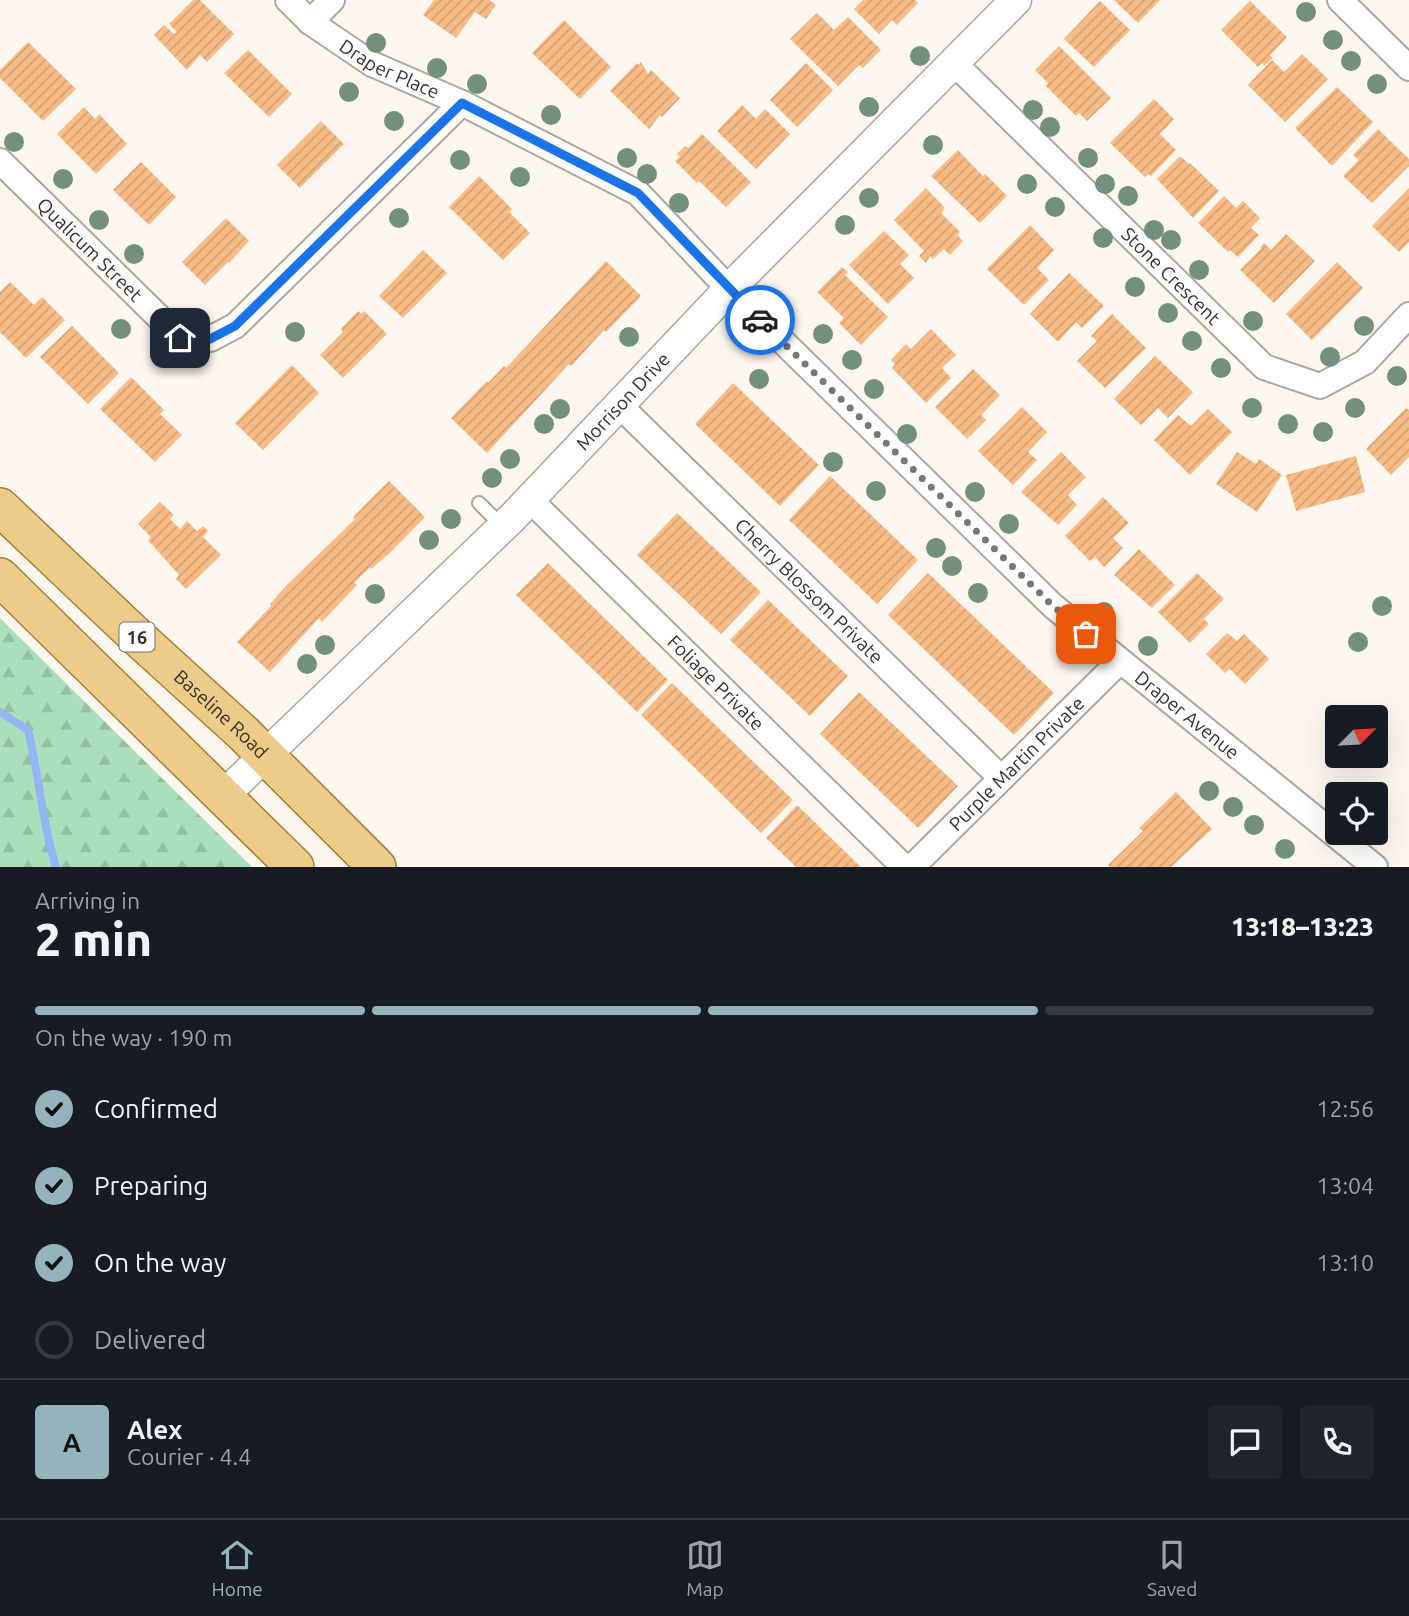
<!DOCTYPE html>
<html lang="en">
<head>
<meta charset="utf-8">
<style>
  body { margin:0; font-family:Ubuntu,sans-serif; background:#20242c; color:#f1f3f6; height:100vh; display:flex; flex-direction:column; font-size:26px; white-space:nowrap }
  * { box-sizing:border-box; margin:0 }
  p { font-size:23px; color:#9ea1a6 }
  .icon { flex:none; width:38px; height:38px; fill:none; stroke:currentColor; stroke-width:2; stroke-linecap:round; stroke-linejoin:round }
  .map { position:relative; height:867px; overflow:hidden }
  .panel { display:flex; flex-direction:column; background:#171b24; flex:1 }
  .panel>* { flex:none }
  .needle { width:46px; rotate:66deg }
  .controls { position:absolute; left:1325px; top:705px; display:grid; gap:14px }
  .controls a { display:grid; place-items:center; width:63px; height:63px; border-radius:7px; background:#171b24; box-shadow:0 7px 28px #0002; font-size:35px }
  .pin { position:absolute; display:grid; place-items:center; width:60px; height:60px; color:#fff; margin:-30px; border-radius:14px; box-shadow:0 4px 10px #0006 }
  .courier { position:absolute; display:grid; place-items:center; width:70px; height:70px; margin:-35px; border:5px solid #1a73e8; border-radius:50%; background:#fff; color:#222; box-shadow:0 2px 9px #0007 }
  .headline em { font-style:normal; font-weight:800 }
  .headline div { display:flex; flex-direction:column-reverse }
  .headline { display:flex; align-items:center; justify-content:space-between; height:119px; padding:0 35px }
  h1 { font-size:46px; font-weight:800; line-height:52px }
  .bar { display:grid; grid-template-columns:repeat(4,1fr); gap:10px 7px; align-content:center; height:84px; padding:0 35px }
  .bar i { height:9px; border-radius:5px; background:#363941 }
  .bar .on { background:#94b3bd }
  .bar p { grid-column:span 4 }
  .line { display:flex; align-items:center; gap:18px; padding:0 35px; border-top:2px solid #363941 }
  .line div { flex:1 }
  .round { display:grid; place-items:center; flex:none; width:74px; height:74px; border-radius:7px; background:#20242c }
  ol { padding:0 35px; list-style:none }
  li { display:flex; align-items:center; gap:21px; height:77px }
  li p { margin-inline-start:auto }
  li .icon { padding:7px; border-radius:50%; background:#94b3bd; color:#111; stroke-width:4 }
  li:last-child { color:#9ea1a6 }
  li i { width:38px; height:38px; border:4px solid #363941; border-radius:50% }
  .tab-bar { display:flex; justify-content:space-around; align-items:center; height:98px; border-top:2px solid #363941; background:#171b24; font-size:19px; color:#9ea1a6 }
  .tab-bar a { display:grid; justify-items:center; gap:4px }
  .tab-bar .on { color:#94b3bd }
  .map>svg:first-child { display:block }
  .forest { fill:url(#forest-firs) }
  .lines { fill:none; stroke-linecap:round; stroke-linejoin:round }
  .stream { stroke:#93b5f5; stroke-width:8 }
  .building { fill:url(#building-hatch) }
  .service-casing { stroke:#b0a699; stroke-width:16 }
  .minor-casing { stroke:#b0a699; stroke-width:28 }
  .tertiary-casing { stroke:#b0a699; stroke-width:33 }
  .primary-casing { stroke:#a57f34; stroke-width:40 }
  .service { stroke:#fff; stroke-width:12 }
  .minor { stroke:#fff; stroke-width:24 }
  .tertiary { stroke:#fff; stroke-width:30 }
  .primary { stroke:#edcb88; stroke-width:37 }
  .tree { fill:#72907c }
  .done { stroke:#7b7670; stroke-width:7; stroke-dasharray:0 12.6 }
  .route { stroke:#1a73e8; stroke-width:9 }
  .labels { text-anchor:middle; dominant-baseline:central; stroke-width:5; stroke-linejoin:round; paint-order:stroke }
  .shield { fill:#fff; stroke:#726f6b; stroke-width:2 }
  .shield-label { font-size:18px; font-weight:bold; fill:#35312c }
  .street-label { font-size:19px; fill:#35312c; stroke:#fff }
</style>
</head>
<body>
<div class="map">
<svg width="1409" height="867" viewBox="0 0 1409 867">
  <defs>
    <pattern id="forest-firs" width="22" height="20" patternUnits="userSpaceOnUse" patternTransform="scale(1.75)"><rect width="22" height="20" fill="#abdfbc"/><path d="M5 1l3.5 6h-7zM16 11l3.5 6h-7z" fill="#94c0a2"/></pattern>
    <pattern id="building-hatch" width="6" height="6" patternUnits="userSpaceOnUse" patternTransform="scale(1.75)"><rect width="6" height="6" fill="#f9bc86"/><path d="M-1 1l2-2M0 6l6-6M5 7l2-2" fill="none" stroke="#d6a274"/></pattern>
  </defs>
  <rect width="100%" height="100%" fill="#fef7ef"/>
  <!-- forest -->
  <polygon class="forest" points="0,618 252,867 0,867"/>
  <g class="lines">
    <!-- stream -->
    <path class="stream" d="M0,712L28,730C39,775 42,823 56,867"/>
  </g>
  <!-- building -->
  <g class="building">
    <polygon points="193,0 200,0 234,34 207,62 200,55 187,70 154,35 164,25 174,34 177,32 169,24"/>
    <polygon points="434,0 489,0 496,5 486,19 475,12 456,38 423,15"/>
    <polygon points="863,0 915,0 918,3 897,25 892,20 879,34 854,9"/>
    <polygon points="1114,0 1160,0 1138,23"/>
    <polygon points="1100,1 1130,30 1094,67 1064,39"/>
    <polygon points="1250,1 1287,37 1270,55 1273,58 1264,66 1262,63 1258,67 1221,30"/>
    <polygon points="817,13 834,30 848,17 881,50 863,68 859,65 838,86 790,39"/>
    <polygon points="564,20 611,67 580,99 532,53"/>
    <polygon points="28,42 76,89 43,121 0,78 0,70"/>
    <polygon points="1059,46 1111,98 1087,121 1079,113 1076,116 1046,86 1048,83 1035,70"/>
    <polygon points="248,50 292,94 269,117 224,73"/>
    <polygon points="1302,54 1328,79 1285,122 1248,85 1272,60 1284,72"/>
    <polygon points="641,62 648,74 651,70 680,98 662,117 660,115 649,129 610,91 637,63 639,65"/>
    <polygon points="806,63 833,90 797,127 770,100"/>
    <polygon points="1337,87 1373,122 1332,166 1295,128"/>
    <polygon points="1154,99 1174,119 1160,134 1176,150 1151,176 1148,174 1145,177 1110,143"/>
    <polygon points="742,105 756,119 765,109 790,134 756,169 717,131"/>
    <polygon points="84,107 95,119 99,114 127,144 96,174 57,134"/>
    <polygon points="321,121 344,144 300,188 277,165"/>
    <polygon points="1378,129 1409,159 1409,166 1372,203 1343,176 1359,160 1353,155"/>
    <polygon points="702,134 751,182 726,207 699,181 697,183 675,161 680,157 677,154 685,146 688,148"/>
    <polygon points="958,150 983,176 985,174 1007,196 980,223 931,176"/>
    <polygon points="1180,156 1189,164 1190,163 1219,191 1193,218 1157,179"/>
    <polygon points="141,162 176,197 149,225 113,190"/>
    <polygon points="479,176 512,209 509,212 530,233 503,260 449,207"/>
    <polygon points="926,188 945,208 941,213 960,232 957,235 963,241 950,255 944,249 933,259 930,256 926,263 919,256 924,251 894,220"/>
    <polygon points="1409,188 1409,242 1399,252 1372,226"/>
    <polygon points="1224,196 1236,208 1243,201 1260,218 1251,228 1259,235 1238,257 1230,250 1228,252 1198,223"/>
    <polygon points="226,218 249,241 229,263 228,262 205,285 182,262"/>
    <polygon points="1030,225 1054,250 1037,268 1049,280 1024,305 987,269"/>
    <polygon points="884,231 909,255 900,264 914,278 888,304 849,265"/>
    <polygon points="1286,234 1315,261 1274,303 1240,270 1261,249 1260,248 1264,243 1271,250"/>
    <polygon points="423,250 447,273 403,318 379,296"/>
    <polygon points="606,261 641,296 606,332 604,330 571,366 569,364 487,453 451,418 487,381 488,383 504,366 506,368"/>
    <polygon points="1337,262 1363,288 1312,340 1286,314"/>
    <polygon points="842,267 848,272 845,275 888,317 861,345 839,323 844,318 817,292"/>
    <polygon points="1069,273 1104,306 1082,328 1076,322 1058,342 1030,314"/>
    <polygon points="10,282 34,305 42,297 65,320 26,358 0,332 0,292"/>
    <polygon points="358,311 361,314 364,311 387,334 343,378 320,355 343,332 341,329"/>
    <polygon points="1112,314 1146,348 1105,388 1077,361 1097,341 1091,336"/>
    <polygon points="72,326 119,373 88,404 40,357"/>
    <polygon points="931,329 956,355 942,368 951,378 926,403 892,368 895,364 891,360 906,344 911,349"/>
    <polygon points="1155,356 1193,392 1168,418 1158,408 1141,425 1114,399"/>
    <polygon points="292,365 319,393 263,450 235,423"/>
    <polygon points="973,369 1000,395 981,415 986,420 967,439 935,407"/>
    <polygon points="131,377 164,410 160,414 182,435 155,462 100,409"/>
    <polygon points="733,383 819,465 780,506 695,424"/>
    <polygon points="1022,407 1047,432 1028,452 1037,460 1013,485 978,451"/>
    <polygon points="1406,408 1409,410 1409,457 1391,475 1366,449"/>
    <polygon points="1208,409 1232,432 1190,475 1154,440 1178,415 1191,426"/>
    <polygon points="1061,452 1086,477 1068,495 1077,505 1058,525 1021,492"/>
    <polygon points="1237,452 1256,464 1259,459 1282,475 1257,512 1216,484"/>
    <polygon points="1356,456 1365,492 1296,511 1286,475"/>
    <polygon points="830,476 918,560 877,604 789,520"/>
    <polygon points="389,481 425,517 390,553 371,569 370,567 354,583 357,585 322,622 319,618 270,672 237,642 271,606 270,604 286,586 355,519 353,517"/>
    <polygon points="1103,497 1129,523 1113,538 1123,548 1104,567 1095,557 1090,561 1065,536"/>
    <polygon points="160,502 174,515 170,519 180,529 187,521 197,531 203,526 208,531 203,537 221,555 186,589 176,579 179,575 148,540 151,537 138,524"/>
    <polygon points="677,513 761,592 721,634 637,555"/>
    <polygon points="1139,549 1175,585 1152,608 1114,575"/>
    <polygon points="548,563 668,680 637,712 516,595"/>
    <polygon points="928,573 1054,693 1014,735 888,615"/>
    <polygon points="1197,573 1224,599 1204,619 1209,624 1190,643 1158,612"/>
    <polygon points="768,600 848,676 810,716 730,640"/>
    <polygon points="1227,633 1237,641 1244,634 1269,659 1245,684 1230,669 1225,673 1206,654"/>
    <polygon points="672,683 793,800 761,833 641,715"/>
    <polygon points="859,692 958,786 918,828 820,734"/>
    <polygon points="1176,792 1212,829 1171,867 1110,867 1108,865 1143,831 1139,828"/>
    <polygon points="797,805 861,867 796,867 766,838"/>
  </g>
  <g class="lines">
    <!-- service casing -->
    <g class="service-casing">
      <polyline id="service" points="479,503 502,526"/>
    </g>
    <!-- minor casing -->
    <g class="minor-casing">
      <g id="minor">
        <path id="s1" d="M288,0L310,22L372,64L462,103L638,193L729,289L1053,606L1375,867"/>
        <polyline points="1340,0 1409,68"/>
        <polyline points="310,22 332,0"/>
        <path id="s2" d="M954,63L1264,367L1320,386L1365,362L1409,315"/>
        <path id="s3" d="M0,161L180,338L210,339L235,326L462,103"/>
        <path id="s4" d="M619,405L1000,777"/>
        <path id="s5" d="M529,499L904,867"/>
        <path id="s6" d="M912,867L1120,661"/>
      </g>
    </g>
    <!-- tertiary casing -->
    <g class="tertiary-casing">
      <g id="tertiary">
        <path id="s7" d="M223,796L513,517L729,289L1016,0"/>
      </g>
    </g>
    <!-- primary casing -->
    <g class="primary-casing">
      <g id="primary">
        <path id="s8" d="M0,507L134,634L243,733L377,867"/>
        <polyline points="0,577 295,867"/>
      </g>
    </g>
    <!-- service -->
    <use href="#service" class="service"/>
    <!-- minor -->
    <use href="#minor" class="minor"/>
    <!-- tertiary -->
    <use href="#tertiary" class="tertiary"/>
    <!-- primary -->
    <use href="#primary" class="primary"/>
  </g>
  <!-- trees -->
  <g class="tree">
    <circle cx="1306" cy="12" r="10"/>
    <circle cx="1333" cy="40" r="10"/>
    <circle cx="376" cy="43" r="10"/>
    <circle cx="920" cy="56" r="10"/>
    <circle cx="1351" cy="61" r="10"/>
    <circle cx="437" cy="68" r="10"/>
    <circle cx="477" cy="84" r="10"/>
    <circle cx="1377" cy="84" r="10"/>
    <circle cx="349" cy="92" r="10"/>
    <circle cx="869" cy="107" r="10"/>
    <circle cx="1033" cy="110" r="10"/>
    <circle cx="551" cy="115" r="10"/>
    <circle cx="394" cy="121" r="10"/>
    <circle cx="1050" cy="127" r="10"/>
    <circle cx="14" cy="142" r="10"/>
    <circle cx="933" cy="145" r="10"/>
    <circle cx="627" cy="158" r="10"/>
    <circle cx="1088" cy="158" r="10"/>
    <circle cx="460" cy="160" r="10"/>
    <circle cx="647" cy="174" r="10"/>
    <circle cx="520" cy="177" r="10"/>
    <circle cx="63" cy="179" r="10"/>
    <circle cx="1027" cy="184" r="10"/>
    <circle cx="1105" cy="184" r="10"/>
    <circle cx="1128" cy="196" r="10"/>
    <circle cx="869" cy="198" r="10"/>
    <circle cx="679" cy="203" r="10"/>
    <circle cx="1055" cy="207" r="10"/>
    <circle cx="399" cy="218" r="10"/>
    <circle cx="99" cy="220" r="10"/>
    <circle cx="845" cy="225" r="10"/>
    <circle cx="1154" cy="230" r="10"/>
    <circle cx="1103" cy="238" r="10"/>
    <circle cx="1171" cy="240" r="10"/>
    <circle cx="134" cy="254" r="10"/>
    <circle cx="1199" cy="270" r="10"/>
    <circle cx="1135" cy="287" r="10"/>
    <circle cx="1168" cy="313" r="10"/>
    <circle cx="1253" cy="321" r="10"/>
    <circle cx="1364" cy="326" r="10"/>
    <circle cx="121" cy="329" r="10"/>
    <circle cx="295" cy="332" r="10"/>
    <circle cx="823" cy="334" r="10"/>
    <circle cx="629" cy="337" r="10"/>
    <circle cx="1192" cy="341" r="10"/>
    <circle cx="1330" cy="357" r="10"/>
    <circle cx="852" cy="360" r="10"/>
    <circle cx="1221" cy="368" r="10"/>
    <circle cx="1397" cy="376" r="10"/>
    <circle cx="759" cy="379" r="10"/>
    <circle cx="874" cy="389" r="10"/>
    <circle cx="1252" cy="408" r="10"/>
    <circle cx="1355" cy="408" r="10"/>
    <circle cx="560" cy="409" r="10"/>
    <circle cx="544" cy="424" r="10"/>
    <circle cx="1288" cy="424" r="10"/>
    <circle cx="1323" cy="432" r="10"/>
    <circle cx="907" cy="434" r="10"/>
    <circle cx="510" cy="459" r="10"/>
    <circle cx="833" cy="462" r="10"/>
    <circle cx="492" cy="478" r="10"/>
    <circle cx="876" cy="491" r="10"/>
    <circle cx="975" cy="492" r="10"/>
    <circle cx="451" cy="519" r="10"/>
    <circle cx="1009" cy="524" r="10"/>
    <circle cx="429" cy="540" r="10"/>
    <circle cx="936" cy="548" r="10"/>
    <circle cx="952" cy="566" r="10"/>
    <circle cx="978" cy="593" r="10"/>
    <circle cx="375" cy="594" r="10"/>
    <circle cx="1382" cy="606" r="10"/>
    <circle cx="1104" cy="612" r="10"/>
    <circle cx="1358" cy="642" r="10"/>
    <circle cx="325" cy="645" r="10"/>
    <circle cx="1148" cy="646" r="10"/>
    <circle cx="307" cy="664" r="10"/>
    <circle cx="1209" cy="791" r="10"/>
    <circle cx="1233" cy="807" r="10"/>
    <circle cx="1254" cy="825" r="10"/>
    <circle cx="1285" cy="849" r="10"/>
  </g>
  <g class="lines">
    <!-- done -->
    <polyline class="done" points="760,320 1053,606 1086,634"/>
    <!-- route -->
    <polyline class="route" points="180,338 210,339 235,326 462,103 638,193 760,320"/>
  </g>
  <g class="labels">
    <!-- shield labels -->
    <rect class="shield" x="119.5" y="622.5" width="35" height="29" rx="5"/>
    <g class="shield-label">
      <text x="137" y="637">16</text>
    </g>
    <!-- street labels -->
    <g class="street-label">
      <text stroke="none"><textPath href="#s1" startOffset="124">Draper Place</textPath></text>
      <text stroke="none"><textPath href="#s3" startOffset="126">Qualicum Street</textPath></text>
      <text stroke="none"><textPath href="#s2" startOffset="304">Stone Crescent</textPath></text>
      <text stroke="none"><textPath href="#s7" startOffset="562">Morrison Drive</textPath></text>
      <text stroke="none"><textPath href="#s4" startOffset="266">Cherry Blossom Private</textPath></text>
      <text stroke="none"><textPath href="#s5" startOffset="262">Foliage Private</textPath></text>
      <text stroke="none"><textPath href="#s8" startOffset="303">Baseline Road</textPath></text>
      <text stroke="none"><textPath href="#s1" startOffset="1160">Draper Avenue</textPath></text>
      <text stroke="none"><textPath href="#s6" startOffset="147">Purple Martin Private</textPath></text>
    </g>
  </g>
</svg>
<div class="controls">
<a><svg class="needle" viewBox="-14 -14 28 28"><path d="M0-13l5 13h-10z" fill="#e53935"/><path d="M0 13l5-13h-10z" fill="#9ea1a6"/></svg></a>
<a><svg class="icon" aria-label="locate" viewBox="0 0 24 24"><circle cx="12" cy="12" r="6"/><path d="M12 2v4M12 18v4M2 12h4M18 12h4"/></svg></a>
</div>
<div class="pin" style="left:1086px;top:634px;background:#ea580c"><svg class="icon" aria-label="bag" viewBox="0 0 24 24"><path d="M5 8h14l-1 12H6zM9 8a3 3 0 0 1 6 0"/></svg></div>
<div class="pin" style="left:180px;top:338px;background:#1f2937"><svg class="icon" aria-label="home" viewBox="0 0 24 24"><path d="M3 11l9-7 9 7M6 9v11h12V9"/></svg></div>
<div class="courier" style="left:760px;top:320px"><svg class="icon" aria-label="car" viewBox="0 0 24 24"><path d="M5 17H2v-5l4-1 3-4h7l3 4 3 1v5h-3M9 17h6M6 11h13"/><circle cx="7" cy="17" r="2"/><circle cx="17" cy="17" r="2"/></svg></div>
</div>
<section class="panel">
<div class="headline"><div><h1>2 min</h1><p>Arriving in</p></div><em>13:18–13:23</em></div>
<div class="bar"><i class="on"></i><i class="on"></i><i class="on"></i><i></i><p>On the way · 190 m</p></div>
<ol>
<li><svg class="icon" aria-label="check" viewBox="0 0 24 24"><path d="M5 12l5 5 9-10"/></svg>Confirmed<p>12:56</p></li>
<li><svg class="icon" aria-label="check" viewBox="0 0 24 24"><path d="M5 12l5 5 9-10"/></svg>Preparing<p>13:04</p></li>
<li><svg class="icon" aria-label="check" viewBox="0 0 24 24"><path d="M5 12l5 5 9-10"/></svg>On the way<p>13:10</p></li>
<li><i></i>Delivered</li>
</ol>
<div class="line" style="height:126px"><b class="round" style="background:#94b3bd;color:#111">A</b><div><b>Alex</b><p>Courier · 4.4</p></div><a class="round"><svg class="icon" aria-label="chat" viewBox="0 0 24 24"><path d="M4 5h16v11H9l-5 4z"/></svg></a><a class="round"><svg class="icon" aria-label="phone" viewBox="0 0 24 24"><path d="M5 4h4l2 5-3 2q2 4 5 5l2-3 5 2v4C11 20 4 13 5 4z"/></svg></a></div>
</section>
<nav class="tab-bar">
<a class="on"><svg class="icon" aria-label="home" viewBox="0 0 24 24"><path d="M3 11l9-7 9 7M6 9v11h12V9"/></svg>Home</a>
<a><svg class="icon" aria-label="map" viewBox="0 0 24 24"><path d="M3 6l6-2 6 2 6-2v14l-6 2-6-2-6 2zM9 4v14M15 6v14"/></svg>Map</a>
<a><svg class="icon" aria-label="saved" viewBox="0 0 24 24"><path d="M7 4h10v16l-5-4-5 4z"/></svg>Saved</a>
</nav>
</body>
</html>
